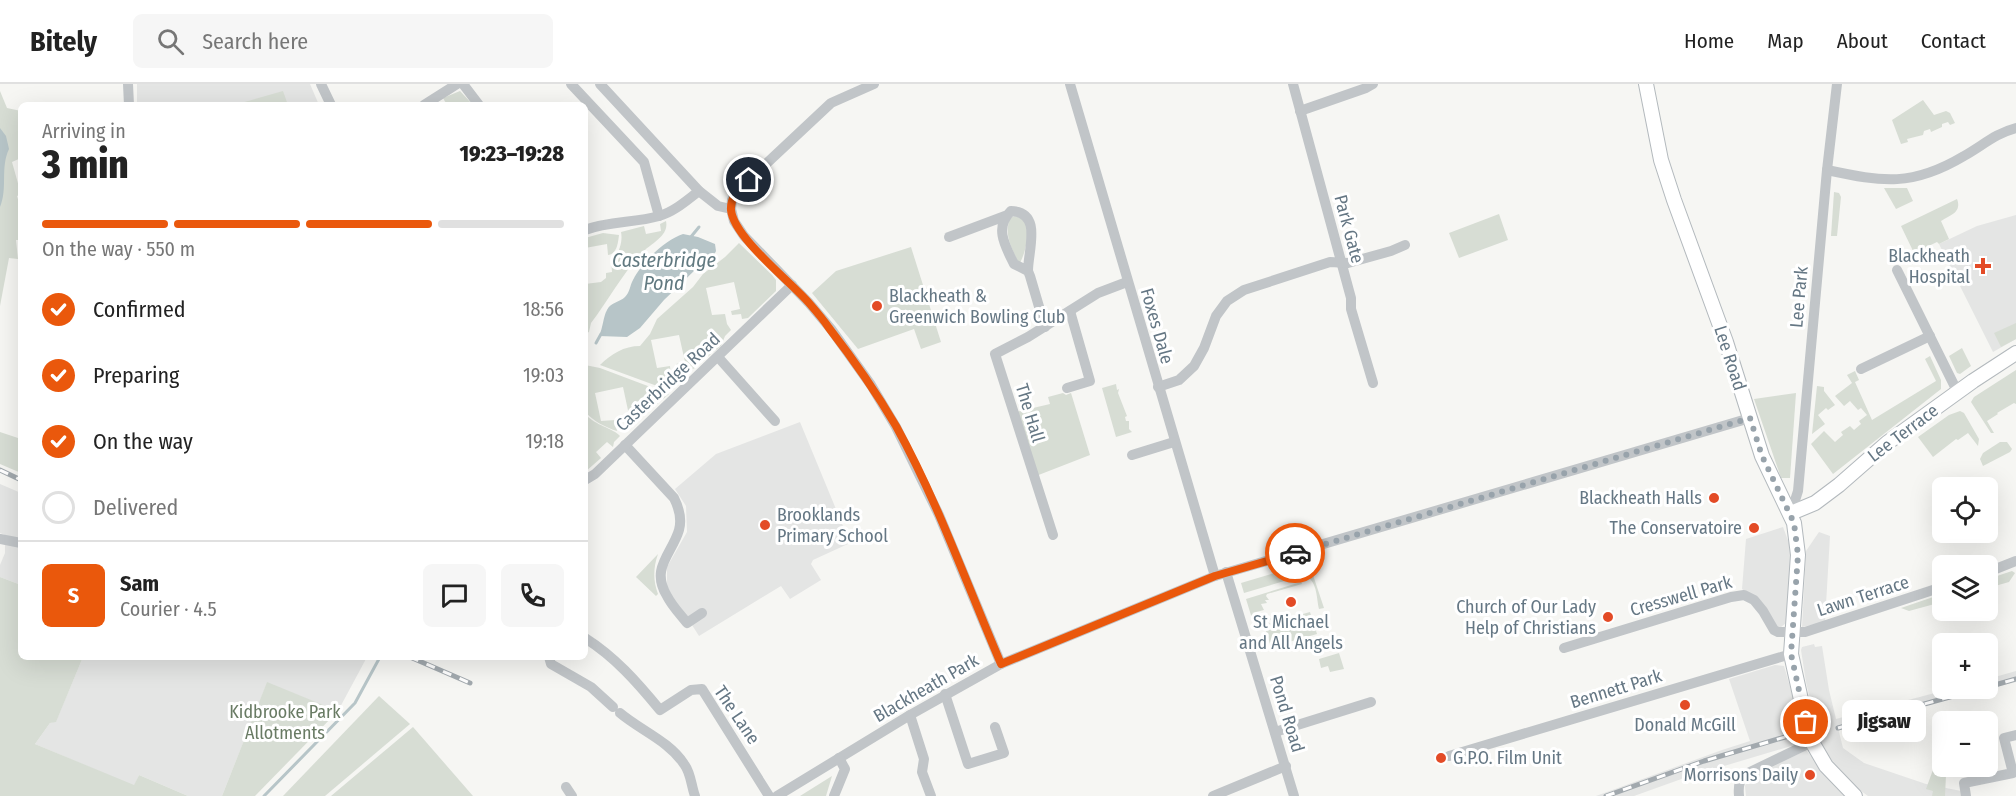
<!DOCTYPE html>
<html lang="en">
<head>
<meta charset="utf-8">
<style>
  body { margin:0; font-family:"Fira Sans Condensed",sans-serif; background:#f6f6f6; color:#222; height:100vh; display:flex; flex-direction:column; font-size:22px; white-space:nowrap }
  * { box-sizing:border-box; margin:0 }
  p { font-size:20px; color:#767676 }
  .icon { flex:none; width:33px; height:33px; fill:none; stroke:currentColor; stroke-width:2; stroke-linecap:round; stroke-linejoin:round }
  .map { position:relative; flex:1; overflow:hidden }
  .drawer { position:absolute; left:18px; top:18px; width:570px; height:558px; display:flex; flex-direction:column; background:#fff; border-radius:9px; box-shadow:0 6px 24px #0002 }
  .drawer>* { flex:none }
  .controls { position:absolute; left:1932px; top:393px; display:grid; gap:12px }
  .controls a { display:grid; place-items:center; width:66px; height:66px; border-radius:9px; background:#fff; box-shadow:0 6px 24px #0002; font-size:30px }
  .pin { position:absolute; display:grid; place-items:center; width:51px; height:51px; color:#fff; margin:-26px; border:3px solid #fff; border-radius:50%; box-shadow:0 2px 6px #0007 }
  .courier { position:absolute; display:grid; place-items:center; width:60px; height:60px; margin:-30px; border:4px solid #ea580c; border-radius:50%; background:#fff; color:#222; box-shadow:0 2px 8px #0007 }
  .bubble { position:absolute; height:42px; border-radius:9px; background:#fff; box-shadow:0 6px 24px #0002; font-size:20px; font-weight:800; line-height:42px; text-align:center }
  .headline em { font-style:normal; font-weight:800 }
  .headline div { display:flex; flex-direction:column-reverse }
  .headline { display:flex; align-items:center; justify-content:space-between; height:102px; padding:0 24px }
  h1 { font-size:39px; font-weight:800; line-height:45px }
  .bar { display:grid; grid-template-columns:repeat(4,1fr); gap:9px 6px; align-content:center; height:72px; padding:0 24px }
  .bar i { height:8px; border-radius:4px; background:#e0e0e0 }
  .bar .selected { background:#ea580c }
  .bar p { grid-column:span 4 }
  .line { display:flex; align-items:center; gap:15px; padding:0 24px; border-top:2px solid #e0e0e0 }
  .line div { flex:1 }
  .round { display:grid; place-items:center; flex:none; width:63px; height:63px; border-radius:9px; background:#f6f6f6 }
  ol { padding:0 24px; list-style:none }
  li { display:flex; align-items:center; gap:18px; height:66px }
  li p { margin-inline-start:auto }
  li .icon { padding:6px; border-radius:50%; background:#ea580c; color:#fff; stroke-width:4 }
  li:last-child { color:#767676 }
  li i { width:33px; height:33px; border:3px solid #e0e0e0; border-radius:50% }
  header { display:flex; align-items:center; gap:36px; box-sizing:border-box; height:84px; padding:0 30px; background:#fff; border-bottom:2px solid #e0e0e0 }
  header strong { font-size:28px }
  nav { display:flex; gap:33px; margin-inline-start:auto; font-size:21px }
  .search { width:420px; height:54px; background:#f6f6f6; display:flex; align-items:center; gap:15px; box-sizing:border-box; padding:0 21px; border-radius:9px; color:#767676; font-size:22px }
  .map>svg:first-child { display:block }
  .built { fill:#e4e5e4 }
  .green { fill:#d7ddd4 }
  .water { fill:#b7c5c8 }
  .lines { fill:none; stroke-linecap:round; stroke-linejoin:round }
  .stream { stroke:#b7c5c8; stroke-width:3 }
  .secondary-casing { stroke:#b3b9bd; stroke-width:16 }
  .street { stroke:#c1c5c8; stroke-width:10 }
  .secondary { stroke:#fff; stroke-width:14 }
  .rail-casing { stroke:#a2a9ae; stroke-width:5 }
  .rail { stroke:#fff; stroke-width:3; stroke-dasharray:9; stroke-linecap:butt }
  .secondary-bridge-casing { stroke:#b3b9bd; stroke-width:16; stroke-linecap:butt }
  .secondary-bridge { stroke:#fff; stroke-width:14 }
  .done { stroke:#98a3ab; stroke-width:6; stroke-dasharray:0 10.8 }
  .route { stroke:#ea580c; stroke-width:8 }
  .poi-dot { fill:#e34b26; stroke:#fff; stroke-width:2 }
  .labels { text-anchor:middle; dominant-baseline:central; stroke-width:6; stroke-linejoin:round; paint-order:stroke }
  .street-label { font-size:18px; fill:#657784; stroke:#fff }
  .poi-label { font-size:18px; fill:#657784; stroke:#fff; text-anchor:end }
  .park-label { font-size:18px; fill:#697b64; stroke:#fff }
  .water-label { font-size:20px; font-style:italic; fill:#617980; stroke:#fff }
</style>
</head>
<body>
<header>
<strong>Bitely</strong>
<div class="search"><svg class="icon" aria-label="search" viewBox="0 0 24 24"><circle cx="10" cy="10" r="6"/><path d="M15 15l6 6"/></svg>Search here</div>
<nav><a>Home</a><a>Map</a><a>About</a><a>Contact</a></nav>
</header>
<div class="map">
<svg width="2016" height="712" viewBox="0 0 2016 712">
  <rect width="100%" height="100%" fill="#f6f6f3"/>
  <!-- built -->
  <g class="built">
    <polygon points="137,0 310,0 319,21 137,21"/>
    <polygon points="2016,131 2016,255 1993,268 1939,160 1977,142"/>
    <polygon points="800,338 850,459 813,476 811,480 821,496 790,515 781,502 699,552 683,527 676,520 667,502 667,483 687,448 686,422 675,405 716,370"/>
    <polygon points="0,400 21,409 21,501 0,493 0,481 5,469 5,451 0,449"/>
    <polygon points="1783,443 1789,459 1791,480 1786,539 1781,543 1777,543 1758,516 1742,505 1746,455"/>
    <polygon points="1819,448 1830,452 1825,538 1802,543 1806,467"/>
    <polygon points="1814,560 1815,563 1822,562 1829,606 1836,635 1950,605 1988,604 1988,595 2016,587 2016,598 1838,644 1843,664 1864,679 1926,700 1961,707 1962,712 1868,712 1857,704 1831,680 1819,654 1806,598 1801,566 1802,563"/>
    <polygon points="83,573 367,573 338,627 267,599 222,712 188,712 139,691 134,702 35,660 50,639 56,637"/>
    <polygon points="1775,581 1784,582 1795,620 1800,644 1794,645 1798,660 1687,693 1634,712 1596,712 1722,666 1750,657 1729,595"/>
    <polygon points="1806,666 1826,690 1847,712 1746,712 1745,702 1748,695"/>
  </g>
  <!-- green -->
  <g class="green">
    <polygon points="0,7 7,24 21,27 21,74 12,78 21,110 17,112 21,125 21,156 16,156 18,175 9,174 0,222"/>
    <polygon points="283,7 288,21 234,21"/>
    <polygon points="460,7 473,21 447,21 443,14"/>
    <polygon points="1923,16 1934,31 1946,27 1950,29 1955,39 1950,41 1948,38 1942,40 1942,43 1931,48 1930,45 1924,47 1923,51 1907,55 1908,58 1901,60 1892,36"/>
    <polygon points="1884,104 1907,104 1913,117 1896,125"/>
    <polygon points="1834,108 1839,109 1841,113 1837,152 1831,152"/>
    <path d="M1957,115C1962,128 1951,131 1941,137L1949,155L1939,160L1937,158L1914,169L1901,142Z"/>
    <polygon points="1499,130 1508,156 1459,174 1449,149"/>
    <path d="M1015,132L1025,136C1029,150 1027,165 1020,179L1018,178C1011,162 1004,151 1010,134Z"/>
    <path d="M666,137C669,151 654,158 645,166C625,185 608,217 591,239L589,248L585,250V200L601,198L606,194V189L612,188L611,175C619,172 623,157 621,148L644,142L646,150L661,147L660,140Z"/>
    <path d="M603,149L619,151C618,159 617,170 608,171L607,160L585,164V154Z"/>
    <path d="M739,159L772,191L776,196V207L748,234L742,235L741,230L732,231L731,227L740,225L734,198L706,204L712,231L725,230L727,240L731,246L725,252L721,262L705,275L700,269L690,278L695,284L686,288L685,283L676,284V280L685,278L679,251L651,256L657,284L670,282L671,292L675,299L668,306L600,281C611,270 624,262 640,262L650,250L657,235L693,203L703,190L725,173Z"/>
    <polygon points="911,163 941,258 921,265 914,245 858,265 812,209 836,187"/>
    <polygon points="2016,239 2016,255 2001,263 1994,249"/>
    <polygon points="1962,264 1971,282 1960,290 1957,289 1949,272"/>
    <polygon points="1930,272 1941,296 1941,305 1833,390 1811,360 1824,347 1835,358 1843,351 1841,348 1850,342 1854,346 1861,340 1859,337 1867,331 1861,324 1858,326 1850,317 1844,322 1835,312 1852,299 1847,291 1855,287 1859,296 1855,298 1872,336 1936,297 1925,275"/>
    <path d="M585,281L600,284L669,310L631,342L630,335L622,336V332L629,331L623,303L595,309L601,337L615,336L617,347C604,343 594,337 585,328Z"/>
    <polygon points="2016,286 2016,320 2014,319 1997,329 1998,330 1987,337 1994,349 1991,349 1971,318 1974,313"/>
    <polygon points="1116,300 1117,306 1119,305 1118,309 1127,332 1125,333 1126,337 1129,337 1129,345 1132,348 1116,353 1102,304"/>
    <polygon points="1817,302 1824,303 1824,307 1835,321 1828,326 1826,324 1818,331 1825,340 1812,350"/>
    <polygon points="1063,309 1066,311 1071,309 1090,371 1036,392 1016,328 1050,320 1048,313"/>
    <polygon points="1796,309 1790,394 1781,394 1754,315"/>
    <polygon points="1960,327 1964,329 1979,355 1978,362 1968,349 1958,356 1956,355 1933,373 1918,353 1949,331"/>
    <path d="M585,330C596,342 613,344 620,352L614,358L613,363L607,358L596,368L601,374L585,388Z"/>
    <polygon points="0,348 21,355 21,389 0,380"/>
    <polygon points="2000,358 2007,358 2012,365 2010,368 1983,382 1980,375 1983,369"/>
    <path d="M658,470C653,484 653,497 658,510L656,512L636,493Z"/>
    <path d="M1309,479L1324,524L1319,525C1316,512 1318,497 1303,490L1300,481Z"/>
    <polygon points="1298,482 1301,492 1244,509 1241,499"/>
    <polygon points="2012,487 2015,489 2009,498 1988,504 1988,495"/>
    <polygon points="0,493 21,501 21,573 83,573 56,638 50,639 35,660 134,701 139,691 188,712 0,712"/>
    <polygon points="1301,498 1302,500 1267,510 1266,512 1269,516 1265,516 1267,519 1261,520 1264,526 1252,529 1254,530 1256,540 1271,534 1271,536 1254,541 1246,515"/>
    <polygon points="1942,510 1942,518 1909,527 1901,524"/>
    <polygon points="1310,528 1317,550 1271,563 1264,541"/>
    <polygon points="1339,569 1344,585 1330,588 1328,582 1321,584 1319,575"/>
    <polygon points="267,598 338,627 255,712 222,712"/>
    <polygon points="379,612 410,640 325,712 283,712"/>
    <polygon points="413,643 473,712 331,712"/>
    <polygon points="1942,661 1942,682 1950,683 1948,691 1946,691 1945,712 1932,712 1933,707 1926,705"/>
    <polygon points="832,692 826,712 800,712"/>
  </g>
  <!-- water -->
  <g class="water">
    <path d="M0,44L6,52L9,65C0,84 8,104 0,123Z"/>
    <path d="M683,150L698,153L715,160L716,167L712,175L696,185L664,216L640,244L627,253L599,252C603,244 603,233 607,226C611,218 620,218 625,213C630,208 630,201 633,196C642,178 665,156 683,150Z"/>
  </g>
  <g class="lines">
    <!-- stream -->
    <g class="stream">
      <polyline points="690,154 699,143"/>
      <polyline points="596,259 601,250"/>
      <polyline points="264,712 355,619 380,573"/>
    </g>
    <!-- secondary casing -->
    <g class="secondary-casing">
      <g id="secondary">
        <polyline points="1646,0 1661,76 1674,116 1726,258 1762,372 1794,439 1798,471 1791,570 1805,634"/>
        <polyline points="1791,429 1815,419 1839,401 1887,359 1973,297 2016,269"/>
        <polyline points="1812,658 1826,682 1855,712"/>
      </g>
    </g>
    <!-- street -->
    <g class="street">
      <polyline points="128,0 129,21"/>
      <polyline points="321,0 331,21"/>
      <polyline points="463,0 479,21"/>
      <polyline points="571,0 644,78 659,132"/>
      <polyline points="600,0 699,107 718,122 731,125 734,137 744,152 809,219 831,245 871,301 896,343 939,431 1001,580"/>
      <polyline points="1070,0 1215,492"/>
      <polyline points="1293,0 1351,214 1351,225 1373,299"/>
      <polyline points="424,21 457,0"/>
      <polyline points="1300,27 1366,4 1373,0"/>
      <path d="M1827,86C1883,98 1912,103 1964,72C1982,62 1996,49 2016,44"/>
      <polyline points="731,125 732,116 736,108 831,19 874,0"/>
      <path d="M585,146C609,137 635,139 659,132C674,128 687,116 699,107"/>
      <polyline points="949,153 1005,132"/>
      <polyline points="1897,186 1958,309"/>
      <path d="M1028,187C1028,166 1043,128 1011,127C994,143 1005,162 1014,180L1028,187L1030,192L1045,243"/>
      <polyline points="718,273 775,337"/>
      <polyline points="1861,285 1930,252"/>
      <polyline points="1158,303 1179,296 1194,282 1204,264 1216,232 1227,217 1244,206 1330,178 1348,179 1391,167 1405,161"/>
      <polyline points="1067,304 1090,297 1070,227"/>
      <path d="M625,361L674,414C679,424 682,435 679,446C672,470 650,484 667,512C672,522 680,530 687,539L702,529"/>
      <polyline points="1132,371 1174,358"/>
      <polyline points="585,396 595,390 792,201"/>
      <polyline points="1791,429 1798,407 1827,86 1837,0"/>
      <polyline points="1053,451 995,270 1028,253 1098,209 1127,198"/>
      <polyline points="0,455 21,459"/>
      <polyline points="1226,488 1294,712"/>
      <polyline points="1988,488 2016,477"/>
      <path d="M585,554C615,573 637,598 660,626L691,606L702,605L769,712"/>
      <polyline points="1564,564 1731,513 1744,511 1754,516 1763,527 1774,546 1778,548 1805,548 1942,503"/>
      <polyline points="549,573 551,580 591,603 613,623"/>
      <polyline points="945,610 968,680 1004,669 995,643"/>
      <path d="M620,629C640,646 669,657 684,680C691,689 691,701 695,712"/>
      <polyline points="910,631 924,675 922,688 931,712"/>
      <polyline points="1275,648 1371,618"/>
      <polyline points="1449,672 1791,570"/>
      <polyline points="566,703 572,712"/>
      <polyline points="777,712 910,631 1001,580 1215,492 1750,334"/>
      <polyline points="834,712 845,685 839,674"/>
      <polyline points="1213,712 1286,682"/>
      <path d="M1739,712C1738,701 1739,696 1748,689L1812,658"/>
      <polyline points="1966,712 1964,699 2013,689 2004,654 2016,651"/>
    </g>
    <!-- secondary -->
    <use href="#secondary" class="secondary"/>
    <!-- rail casing -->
    <g class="rail-casing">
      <g id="rail">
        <polyline points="0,386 21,396"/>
        <polyline points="410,573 470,599"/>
        <polyline points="1988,603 2016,595"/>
        <polyline points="1838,644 1982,604"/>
        <polyline points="1606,712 1704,677 1795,650"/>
      </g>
    </g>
    <!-- rail -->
    <use href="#rail" class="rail"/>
    <!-- secondary-bridge casing -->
    <g class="secondary-bridge-casing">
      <polyline id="secondary-bridge" points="1805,634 1812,658"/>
    </g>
    <!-- secondary-bridge -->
    <use href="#secondary-bridge" class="secondary-bridge"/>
  </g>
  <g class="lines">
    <!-- done -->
    <polyline class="done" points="1295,469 1750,334 1762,372 1794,439 1798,471 1791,570 1806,638"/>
    <!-- route -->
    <path class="route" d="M749,96C740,105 730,112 731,126C734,154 790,197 809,219C816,227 823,235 829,244C853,275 876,308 896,342C938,418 967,501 1001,580L1215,492L1295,469"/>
  </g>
  <!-- markers -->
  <g class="poi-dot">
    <path d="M1980 173h6v6h6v6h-6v6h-6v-6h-6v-6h6z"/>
    <circle cx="877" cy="222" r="6"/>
    <circle cx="1714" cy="414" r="6"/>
    <circle cx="765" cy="441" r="6"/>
    <circle cx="1754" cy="444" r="6"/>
    <circle cx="1291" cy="518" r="6"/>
    <circle cx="1608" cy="533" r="6"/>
    <circle cx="1685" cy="621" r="6"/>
    <circle cx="1441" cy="674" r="6"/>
    <circle cx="1810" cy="691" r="6"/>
  </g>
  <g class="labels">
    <!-- street labels -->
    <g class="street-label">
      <text transform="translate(1349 145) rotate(75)">Park Gate</text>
      <text transform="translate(1799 213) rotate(-85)">Lee Park</text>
      <text transform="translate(1157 242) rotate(74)">Foxes Dale</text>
      <text transform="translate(1730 274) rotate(72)">Lee Road</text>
      <text transform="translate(668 298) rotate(-43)">Casterbridge Road</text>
      <text transform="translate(1030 329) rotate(73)">The Hall</text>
      <text transform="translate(1903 349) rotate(-37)">Lee Terrace</text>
      <text transform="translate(1681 512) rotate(-16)">Cresswell Park</text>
      <text transform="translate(1863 512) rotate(-18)">Lawn Terrace</text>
      <text transform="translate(926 604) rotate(-30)">Blackheath Park</text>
      <text transform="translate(1616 605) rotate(-17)">Bennett Park</text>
      <text transform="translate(1287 630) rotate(73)">Pond Road</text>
      <text transform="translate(737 631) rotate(56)">The Lane</text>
    </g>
    <!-- poi labels -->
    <g class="poi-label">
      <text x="1970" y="172">Blackheath<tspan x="1970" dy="21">Hospital</tspan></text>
      <text x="889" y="212" text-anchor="start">Blackheath &amp;<tspan x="889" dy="21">Greenwich Bowling Club</tspan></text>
      <text x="1702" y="414">Blackheath Halls</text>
      <text x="777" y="431" text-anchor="start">Brooklands<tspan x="777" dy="21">Primary School</tspan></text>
      <text x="1742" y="444">The Conservatoire</text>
      <text x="1596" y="523">Church of Our Lady<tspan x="1596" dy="21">Help of Christians</tspan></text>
      <text x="1291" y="538" text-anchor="middle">St Michael<tspan x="1291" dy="21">and All Angels</tspan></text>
      <text x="1685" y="641" text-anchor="middle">Donald McGill</text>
      <text x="1453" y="674" text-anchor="start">G.P.O. Film Unit</text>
      <text x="1798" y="691">Morrisons Daily</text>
    </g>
    <!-- park labels -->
    <g class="park-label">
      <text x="285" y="628">Kidbrooke Park<tspan x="285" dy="21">Allotments</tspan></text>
    </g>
    <!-- water labels -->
    <g class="water-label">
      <text x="664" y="176">Casterbridge<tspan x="664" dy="23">Pond</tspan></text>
    </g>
  </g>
</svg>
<div class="controls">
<a><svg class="icon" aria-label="locate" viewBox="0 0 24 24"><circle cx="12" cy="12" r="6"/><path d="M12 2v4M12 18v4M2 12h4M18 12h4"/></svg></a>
<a><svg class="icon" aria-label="layers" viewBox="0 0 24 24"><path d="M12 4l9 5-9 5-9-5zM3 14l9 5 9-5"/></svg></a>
<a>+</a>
<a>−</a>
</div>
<div class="pin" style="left:1806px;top:638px;background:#ea580c"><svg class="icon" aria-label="bag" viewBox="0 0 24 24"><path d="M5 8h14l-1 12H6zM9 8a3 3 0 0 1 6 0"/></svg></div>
<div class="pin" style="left:749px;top:96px;background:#1f2937"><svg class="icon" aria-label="home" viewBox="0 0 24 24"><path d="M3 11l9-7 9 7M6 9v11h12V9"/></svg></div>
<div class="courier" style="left:1295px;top:469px"><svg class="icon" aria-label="car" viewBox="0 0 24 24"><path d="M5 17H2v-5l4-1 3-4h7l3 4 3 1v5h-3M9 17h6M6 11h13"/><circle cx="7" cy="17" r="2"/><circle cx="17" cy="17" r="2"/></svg></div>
<div class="bubble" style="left:1842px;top:616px;width:84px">Jigsaw</div>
<section class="drawer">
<div class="headline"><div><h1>3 min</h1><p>Arriving in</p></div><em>19:23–19:28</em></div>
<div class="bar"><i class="selected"></i><i class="selected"></i><i class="selected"></i><i></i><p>On the way · 550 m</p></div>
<ol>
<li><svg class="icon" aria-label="check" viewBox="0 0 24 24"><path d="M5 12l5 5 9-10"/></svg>Confirmed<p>18:56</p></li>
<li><svg class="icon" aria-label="check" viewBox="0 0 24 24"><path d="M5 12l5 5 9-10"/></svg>Preparing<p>19:03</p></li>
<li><svg class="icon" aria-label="check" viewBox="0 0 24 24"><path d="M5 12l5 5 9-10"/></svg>On the way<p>19:18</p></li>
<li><i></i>Delivered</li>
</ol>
<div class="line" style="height:108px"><b class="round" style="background:#ea580c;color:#fff">S</b><div><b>Sam</b><p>Courier · 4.5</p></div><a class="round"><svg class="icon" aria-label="chat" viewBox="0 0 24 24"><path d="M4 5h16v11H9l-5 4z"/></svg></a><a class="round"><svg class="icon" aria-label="phone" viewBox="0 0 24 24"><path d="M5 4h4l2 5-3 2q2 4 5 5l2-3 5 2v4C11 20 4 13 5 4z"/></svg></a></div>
</section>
</div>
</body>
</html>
